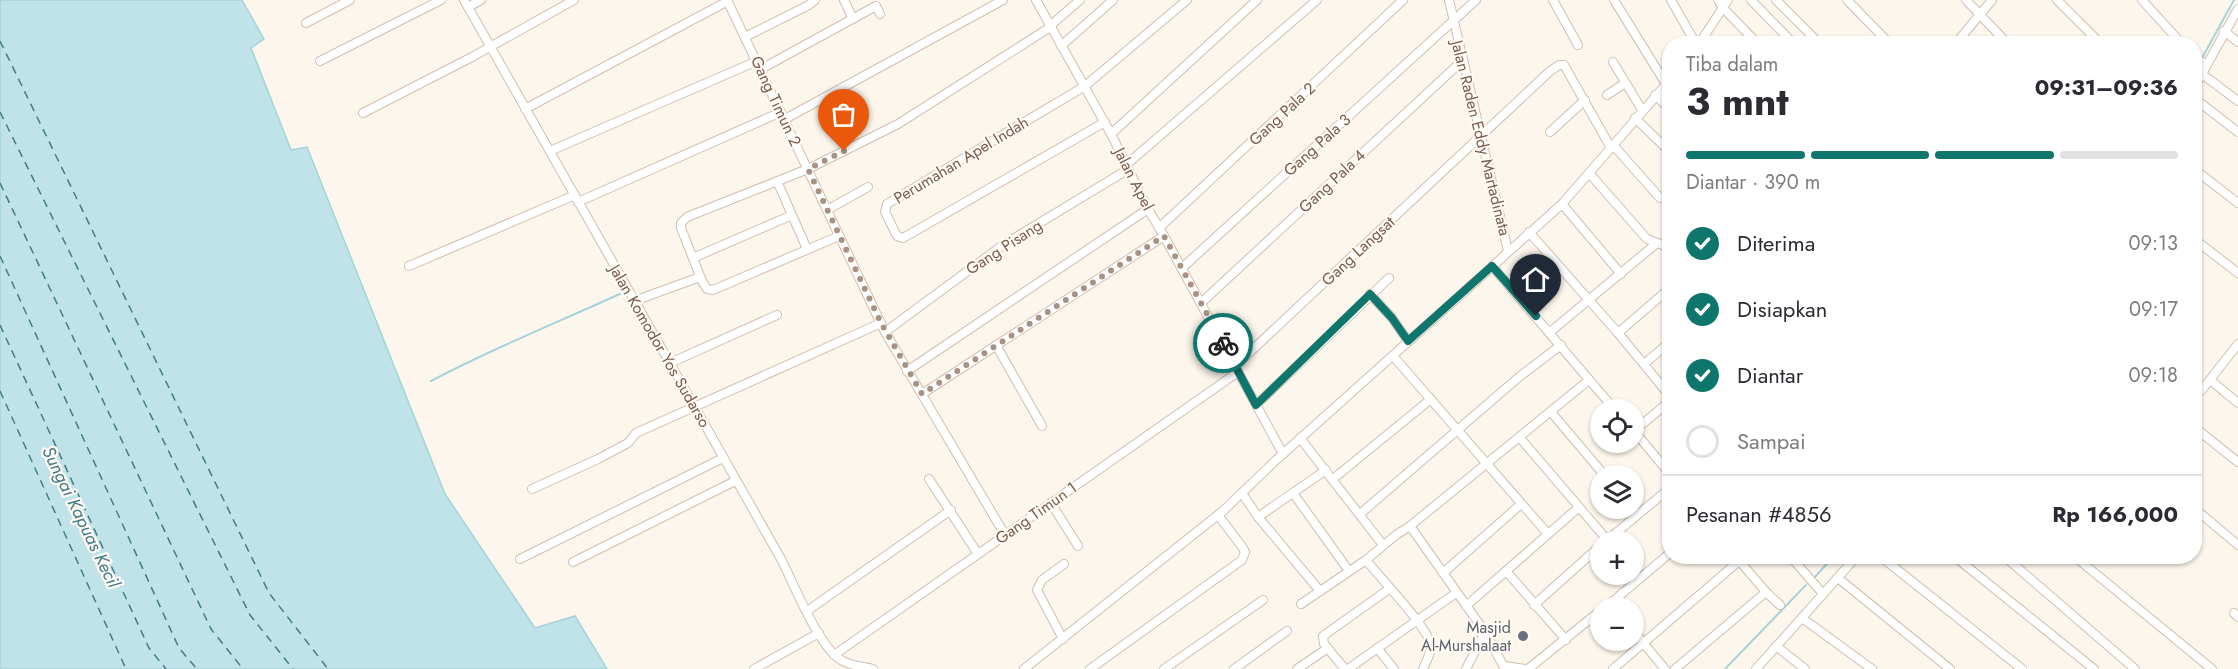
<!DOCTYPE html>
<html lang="id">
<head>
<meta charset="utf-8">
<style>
  body { margin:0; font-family:Jost,sans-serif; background:#f7f7f7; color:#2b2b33; height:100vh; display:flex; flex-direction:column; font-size:22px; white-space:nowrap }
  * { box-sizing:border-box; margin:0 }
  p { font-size:20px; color:#7c7c81 }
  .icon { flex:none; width:33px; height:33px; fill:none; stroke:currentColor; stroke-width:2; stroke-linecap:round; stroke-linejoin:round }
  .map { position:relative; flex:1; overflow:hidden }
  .details { position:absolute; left:1662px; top:36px; width:540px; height:528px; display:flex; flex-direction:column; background:#fff; border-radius:24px; box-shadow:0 2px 4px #0004 }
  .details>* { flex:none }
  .tools { position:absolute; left:1590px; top:399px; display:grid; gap:12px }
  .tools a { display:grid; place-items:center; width:54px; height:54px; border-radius:50%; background:#fff; box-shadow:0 2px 4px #0004; font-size:30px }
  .pin { position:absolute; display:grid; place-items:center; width:51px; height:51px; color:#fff; margin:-62px -26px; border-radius:50% 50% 50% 0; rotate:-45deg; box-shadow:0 0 6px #0007 }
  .pin .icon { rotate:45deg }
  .courier { position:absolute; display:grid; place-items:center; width:60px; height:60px; margin:-30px; border:4px solid #0f766e; border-radius:50%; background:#fff; color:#222; box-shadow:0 2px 8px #0007 }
  .summary em { font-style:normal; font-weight:700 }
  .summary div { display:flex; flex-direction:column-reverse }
  .summary { display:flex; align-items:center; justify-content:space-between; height:102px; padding:0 24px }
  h1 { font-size:39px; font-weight:700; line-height:45px }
  .bar { display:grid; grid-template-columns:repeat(4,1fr); gap:9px 6px; align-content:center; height:72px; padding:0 24px }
  .bar i { height:8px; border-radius:4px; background:#e1e1e2 }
  .bar .current { background:#0f766e }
  .bar p { grid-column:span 4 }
  .line { display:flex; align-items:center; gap:15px; padding:0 24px; border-top:2px solid #e1e1e2 }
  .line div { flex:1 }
  ol { padding:0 24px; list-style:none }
  li { display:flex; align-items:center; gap:18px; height:66px }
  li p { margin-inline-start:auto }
  li .icon { padding:6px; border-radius:50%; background:#0f766e; color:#fff; stroke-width:4 }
  li:last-child { color:#7c7c81 }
  li i { width:33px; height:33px; border:3px solid #e1e1e2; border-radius:50% }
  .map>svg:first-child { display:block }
  .water { fill:#bfe3e8; stroke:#a5d3da; stroke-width:1.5 }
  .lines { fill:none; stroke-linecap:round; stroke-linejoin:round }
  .stream { stroke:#a5d3da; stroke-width:2 }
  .ferry { stroke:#437c86; stroke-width:1.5; stroke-dasharray:8 6; stroke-linecap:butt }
  .minor-casing { stroke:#d1beb0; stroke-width:10 }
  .minor { stroke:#fff; stroke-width:8 }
  .done { stroke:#a89285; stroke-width:6; stroke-dasharray:0 10.8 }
  .route { stroke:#0f766e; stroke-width:8 }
  .worship-dot { fill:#6b7280; stroke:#fffaf3; stroke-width:2 }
  .labels { text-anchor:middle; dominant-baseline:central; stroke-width:4.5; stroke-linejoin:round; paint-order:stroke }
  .street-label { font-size:16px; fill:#7a5c4d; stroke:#fffaf3 }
  .worship-label { font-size:16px; fill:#5b616d; stroke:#fffaf3; text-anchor:end }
  .water-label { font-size:18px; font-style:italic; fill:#437c86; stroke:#fffaf3 }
</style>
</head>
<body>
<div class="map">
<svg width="2238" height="669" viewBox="0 0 2238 669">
  <rect width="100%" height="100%" fill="#fdf6ec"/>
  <!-- water -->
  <polygon class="water" points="0,0 242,0 264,39 251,48 291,150 307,147 445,494 535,628 575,616 607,669 0,669"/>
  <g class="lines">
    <!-- stream -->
    <g class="stream">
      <polyline points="2202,58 2234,0"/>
      <polyline points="2194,72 2200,63"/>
      <path d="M431,381C493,348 559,322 624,292"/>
      <polyline points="1814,578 1834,556"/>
      <polyline points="1725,669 1806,585"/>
    </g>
    <!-- ferry -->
    <g class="ferry">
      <polyline points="0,41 269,593 328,669"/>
      <polyline points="0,112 250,615 293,669"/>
      <polyline points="0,183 211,629 243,669"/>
      <polyline points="0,256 179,648 197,669"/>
      <polyline points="0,325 149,648 166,669"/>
      <polyline points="0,391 126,669"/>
    </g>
    <!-- minor casing -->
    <g class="minor-casing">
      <g id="minor">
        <path d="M464,0L781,559C794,584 818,646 841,660C850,666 862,666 873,669"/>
        <polyline points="727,0 885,332 1005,535"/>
        <polyline points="844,0 853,19"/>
        <polyline points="1036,0 1111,134 1148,209 1164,236 1283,454"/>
        <polyline points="1449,0 1508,251"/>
        <polyline points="1553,0 1578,45"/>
        <polyline points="1614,0 1666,84"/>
        <polyline points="1671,0 1696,44"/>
        <polyline points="1718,0 1723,8 1758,44"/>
        <polyline points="1751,0 1794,44"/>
        <polyline points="1776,0 1820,44"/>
        <polyline points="1847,0 1890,44"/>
        <polyline points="1966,0 2008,44"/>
        <polyline points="2057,0 2101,44"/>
        <polyline points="2142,0 2182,44"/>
        <polyline points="468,7 481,0"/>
        <polyline points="306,23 350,0"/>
        <polyline points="1051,25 1080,0"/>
        <polyline points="2224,31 2238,42"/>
        <polyline points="745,37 809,5 815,0"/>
        <polyline points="1957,42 1992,0"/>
        <polyline points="1699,44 1728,0"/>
        <polyline points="1061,46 1113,0"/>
        <polyline points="2194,57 2207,65"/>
        <polyline points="320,61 441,0"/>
        <polyline points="1613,62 1642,110"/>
        <polyline points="761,69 876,6 880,14"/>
        <polyline points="2202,74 2238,101"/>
        <polyline points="2194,88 2238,9"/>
        <polyline points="1607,95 1625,83"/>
        <polyline points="1655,95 1670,109"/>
        <polyline points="2194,98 2238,132"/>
        <polyline points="525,109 728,1"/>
        <polyline points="363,113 472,57 574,0"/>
        <polyline points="1635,118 1670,152"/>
        <polyline points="785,119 1003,0"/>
        <polyline points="1105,122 903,238 897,236 885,212 887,204 1085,86 1187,0"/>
        <polyline points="1550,132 1585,100"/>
        <polyline points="1111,134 1257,0"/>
        <polyline points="1613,145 1660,198"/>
        <polyline points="550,151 757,61"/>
        <polyline points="1126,165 1317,0"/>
        <polyline points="2194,169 2238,203"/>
        <polyline points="1589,173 1647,239 1663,245 1670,251"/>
        <polyline points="777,181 807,249"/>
        <polyline points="578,202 781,112"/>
        <polyline points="1562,204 1621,274"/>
        <polyline points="827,210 868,187"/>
        <polyline points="1159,228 1403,0"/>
        <polyline points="1529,232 1618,333 1670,396"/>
        <polyline points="839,236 713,290 707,289 702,281 681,228 681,223 687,217 808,169 898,124 1052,26"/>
        <polyline points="2194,239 2238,273"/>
        <polyline points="693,258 792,215"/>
        <polyline points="409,266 575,195"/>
        <polyline points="1492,266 1615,410"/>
        <polyline points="1182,268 1476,0"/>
        <polyline points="1370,294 1392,318 1408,341"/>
        <polyline points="634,301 700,277"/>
        <polyline points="1201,303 1462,61"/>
        <polyline points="885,332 1003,245 1127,170"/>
        <polyline points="1550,332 1657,243"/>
        <polyline points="1618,333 1670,288"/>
        <polyline points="996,345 1042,426"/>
        <polyline points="1393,356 1548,534"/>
        <polyline points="670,363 777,315"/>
        <polyline points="1644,364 1670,342"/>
        <polyline points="1235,366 1549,72 1559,65 1564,65 1611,148"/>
        <polyline points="907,371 1148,209"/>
        <polyline points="2210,380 2238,403"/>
        <polyline points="2201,391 2238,344"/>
        <polyline points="922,394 1164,236"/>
        <polyline points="1256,405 1389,278"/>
        <polyline points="1551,412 1605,476"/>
        <polyline points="2194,427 2238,462"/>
        <polyline points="1634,431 1670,474"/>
        <polyline points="1634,431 1670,401"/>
        <polyline points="1300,438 1383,545"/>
        <polyline points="1520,438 1609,542"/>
        <polyline points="929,479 978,554"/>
        <polyline points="1333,479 1431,399"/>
        <polyline points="532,489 598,459 628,443 636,433 881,323"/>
        <polyline points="1242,493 1258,517 1320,591"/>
        <polyline points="1293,493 1349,571"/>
        <polyline points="1051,503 1078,546"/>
        <polyline points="2194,508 2238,545"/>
        <polyline points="1360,514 1519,377 1561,345"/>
        <polyline points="1258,517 1326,470"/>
        <polyline points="1410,526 1485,632 1505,669"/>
        <polyline points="1605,542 1670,488"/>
        <polyline points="1790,556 1823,594"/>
        <polyline points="1880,556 2022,669"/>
        <polyline points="1954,556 2094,669"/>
        <polyline points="2004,556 2135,669"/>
        <polyline points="2074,556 2212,669"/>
        <polyline points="1736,557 1766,592 1780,605"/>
        <polyline points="520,559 723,458"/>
        <path d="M1366,560C1381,579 1423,622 1430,642C1433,650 1426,662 1423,669"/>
        <polyline points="573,562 735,481"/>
        <polyline points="1507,572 1566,640"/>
        <polyline points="1443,573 1521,504"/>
        <polyline points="1838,578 1950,669"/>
        <polyline points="1301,604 1366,560 1396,535 1410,526 1589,380"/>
        <polyline points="1534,605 1600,546"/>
        <polyline points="1466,606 1578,508"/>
        <polyline points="1605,608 1670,553"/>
        <polyline points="807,611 951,510"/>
        <polyline points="2234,613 2238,617"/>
        <polyline points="1802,618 1872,669"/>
        <polyline points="1634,632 1665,669"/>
        <polyline points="1063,639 1037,590 1042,580 1064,564"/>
        <polyline points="1776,646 1805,669"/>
        <polyline points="1377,648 1394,669"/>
        <polyline points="834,655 1238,372"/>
        <polyline points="1505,666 1525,669"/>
        <polyline points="754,669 819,633"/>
        <polyline points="1024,669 1223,511 1275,461 1562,204 1670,80"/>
        <polyline points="1090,669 1242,560 1245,552 1243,548 1218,515"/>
        <polyline points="1164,669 1263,600"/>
        <polyline points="1234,669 1287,631"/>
        <polyline points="1297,669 1328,648"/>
        <polyline points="1345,669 1324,644 1323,636 1389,589"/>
        <polyline points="1348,669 1456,593"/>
        <polyline points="1466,669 1485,632"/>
        <polyline points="1528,669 1600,611"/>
        <polyline points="1613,669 1739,561"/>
        <polyline points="1675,669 1766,592"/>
        <polyline points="1756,669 1857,556"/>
      </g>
    </g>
    <!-- minor -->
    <use href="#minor" class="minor"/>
  </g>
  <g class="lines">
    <!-- done -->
    <polyline class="done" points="844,151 808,169 881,323 922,394 1164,236 1223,343"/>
    <!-- route -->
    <polyline class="route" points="1223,343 1256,405 1370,294 1392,318 1408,341 1492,266 1536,316"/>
  </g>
  <!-- markers -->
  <circle class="worship-dot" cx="1523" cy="636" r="6"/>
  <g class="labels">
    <!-- street labels -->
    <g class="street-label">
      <text transform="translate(776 101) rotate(65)">Gang Timun 2</text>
      <text transform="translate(1282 114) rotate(-43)">Gang Pala 2</text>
      <text transform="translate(1481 138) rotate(76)">Jalan Raden Eddy Martadinata</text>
      <text transform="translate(1317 145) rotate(-42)">Gang Pala 3</text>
      <text transform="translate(961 160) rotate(-31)">Perumahan Apel Indah</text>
      <text transform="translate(1134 179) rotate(63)">Jalan Apel</text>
      <text transform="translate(1332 181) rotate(-43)">Gang Pala 4</text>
      <text transform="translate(1004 247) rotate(-33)">Gang Pisang</text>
      <text transform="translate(1358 251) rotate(-43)">Gang Langsat</text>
      <text transform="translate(660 346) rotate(60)">Jalan Komodor Yos Sudarso</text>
      <text transform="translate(1036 513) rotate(-35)">Gang Timun 1</text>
    </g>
    <!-- worship labels -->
    <g class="worship-label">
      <text x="1511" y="627">Masjid<tspan x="1511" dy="18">Al-Murshalaat</tspan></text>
    </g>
    <!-- water labels -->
    <g class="water-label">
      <text transform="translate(81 517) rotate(64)">Sungai Kapuas Kecil</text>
    </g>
  </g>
</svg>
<div class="tools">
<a><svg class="icon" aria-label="locate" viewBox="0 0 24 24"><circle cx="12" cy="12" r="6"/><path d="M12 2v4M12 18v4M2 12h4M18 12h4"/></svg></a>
<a><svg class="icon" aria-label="layers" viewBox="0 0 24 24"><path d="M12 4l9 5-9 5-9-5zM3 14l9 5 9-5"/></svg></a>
<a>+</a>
<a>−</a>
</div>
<div class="pin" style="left:844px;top:151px;background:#ea580c"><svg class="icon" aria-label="bag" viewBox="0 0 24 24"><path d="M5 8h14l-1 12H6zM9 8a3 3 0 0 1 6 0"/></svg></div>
<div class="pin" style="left:1536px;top:316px;background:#1f2937"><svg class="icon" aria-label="home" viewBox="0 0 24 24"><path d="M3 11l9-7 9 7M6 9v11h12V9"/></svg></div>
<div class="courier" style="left:1223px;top:343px"><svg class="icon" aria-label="bike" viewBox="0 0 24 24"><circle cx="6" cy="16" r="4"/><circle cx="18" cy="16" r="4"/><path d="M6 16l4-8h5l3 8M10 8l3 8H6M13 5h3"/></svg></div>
<section class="details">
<div class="summary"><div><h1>3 mnt</h1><p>Tiba dalam</p></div><em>09:31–09:36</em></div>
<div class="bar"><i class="current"></i><i class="current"></i><i class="current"></i><i></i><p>Diantar · 390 m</p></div>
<ol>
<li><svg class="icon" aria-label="check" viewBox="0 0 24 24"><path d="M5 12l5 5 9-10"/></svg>Diterima<p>09:13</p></li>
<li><svg class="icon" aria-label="check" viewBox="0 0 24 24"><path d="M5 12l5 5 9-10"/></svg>Disiapkan<p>09:17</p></li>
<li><svg class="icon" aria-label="check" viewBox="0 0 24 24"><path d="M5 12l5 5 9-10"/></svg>Diantar<p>09:18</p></li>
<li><i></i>Sampai</li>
</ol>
<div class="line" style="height:78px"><div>Pesanan #4856</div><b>Rp 166,000</b></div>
</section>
</div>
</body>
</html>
